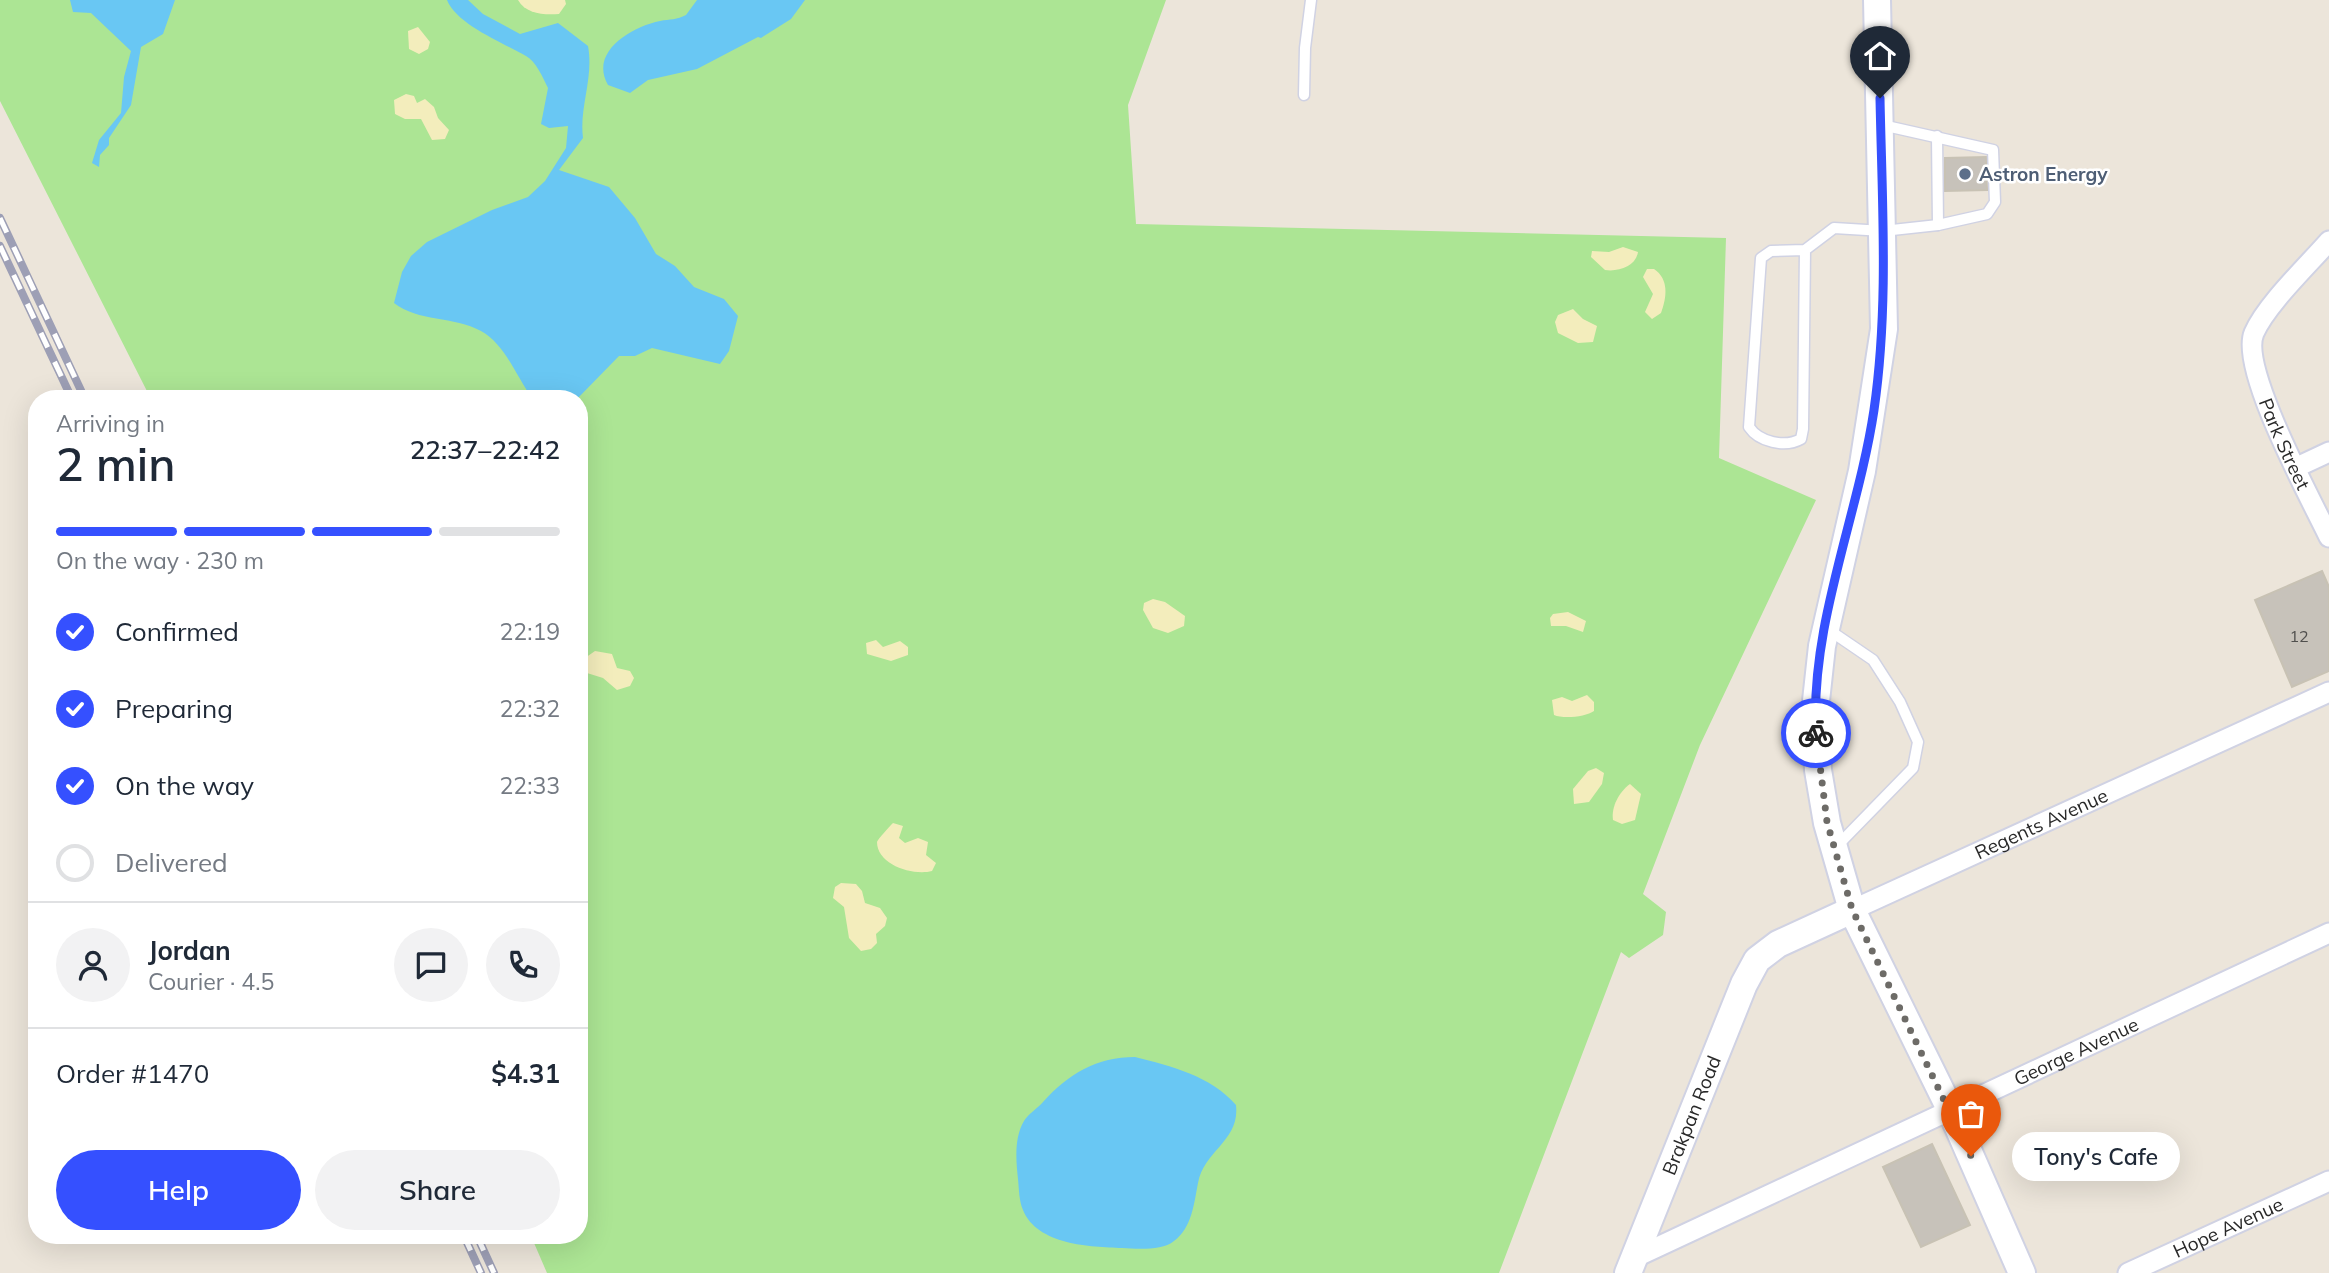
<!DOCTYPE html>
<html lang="en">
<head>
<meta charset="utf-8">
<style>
  body { margin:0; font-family:Mulish,sans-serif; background:#f2f2f3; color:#1f2937; height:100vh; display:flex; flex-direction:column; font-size:26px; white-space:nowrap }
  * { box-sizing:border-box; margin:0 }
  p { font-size:23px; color:#747a83 }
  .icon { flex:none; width:38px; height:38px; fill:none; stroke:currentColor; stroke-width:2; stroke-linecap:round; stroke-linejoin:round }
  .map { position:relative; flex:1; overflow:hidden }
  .sheet { position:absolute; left:28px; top:390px; width:560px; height:854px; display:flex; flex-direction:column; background:#fff; border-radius:28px; box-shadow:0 7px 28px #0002 }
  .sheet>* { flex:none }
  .pin { position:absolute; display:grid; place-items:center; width:60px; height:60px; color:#fff; margin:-72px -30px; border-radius:50% 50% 50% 0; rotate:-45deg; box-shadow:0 0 7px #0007 }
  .pin .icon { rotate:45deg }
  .courier { position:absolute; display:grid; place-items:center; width:70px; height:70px; margin:-35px; border:5px solid #3550ff; border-radius:50%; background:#fff; color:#222; box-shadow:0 2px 9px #0007 }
  .bubble { position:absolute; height:49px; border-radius:24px; background:#fff; box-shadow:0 7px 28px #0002; font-size:23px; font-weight:600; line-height:49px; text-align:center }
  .headline em { font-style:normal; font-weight:600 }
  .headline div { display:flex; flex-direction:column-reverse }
  .headline { display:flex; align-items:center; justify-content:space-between; height:119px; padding:0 28px }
  h1 { font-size:46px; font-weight:600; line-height:52px }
  .bar { display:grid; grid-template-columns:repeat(4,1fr); gap:10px 7px; align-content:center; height:84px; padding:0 28px }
  .bar i { height:9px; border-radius:5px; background:#e0e1e3 }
  .bar .current { background:#3550ff }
  .bar p { grid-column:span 4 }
  .line { display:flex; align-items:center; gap:18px; padding:0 28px; border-top:2px solid #e0e1e3 }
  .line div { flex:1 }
  .round { display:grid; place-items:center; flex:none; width:74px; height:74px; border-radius:37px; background:#f2f2f3 }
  ol { padding:0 28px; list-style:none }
  li { display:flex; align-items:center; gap:21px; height:77px }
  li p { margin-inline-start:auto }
  li .icon { padding:7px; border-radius:50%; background:#3550ff; color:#fff; stroke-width:4 }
  li:last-child { color:#747a83 }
  li i { width:38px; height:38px; border:4px solid #e0e1e3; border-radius:50% }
  .primary-button { display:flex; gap:14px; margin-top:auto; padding:14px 28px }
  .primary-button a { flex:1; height:80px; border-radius:42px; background:#3550ff; color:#fff; font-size:28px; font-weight:600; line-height:80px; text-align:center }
  .primary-button a+a { background:#f2f2f3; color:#1f2937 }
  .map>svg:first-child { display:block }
  .green { fill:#ace594 }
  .sand { fill:#f3edbc }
  .water { fill:#69c7f3 }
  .building { fill:#c7c2ba; stroke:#c8c2b4; stroke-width:2 }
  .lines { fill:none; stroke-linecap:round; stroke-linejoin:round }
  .lane-casing { stroke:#d0d2e3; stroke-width:13 }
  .street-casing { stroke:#d0d2e3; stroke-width:23 }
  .secondary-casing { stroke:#d0d2e3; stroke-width:30 }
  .lane { stroke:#fff; stroke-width:10 }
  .street { stroke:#fff; stroke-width:19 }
  .secondary { stroke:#fff; stroke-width:26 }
  .rail-casing { stroke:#9d9fb5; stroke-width:8 }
  .rail { stroke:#fff; stroke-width:5; stroke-dasharray:16; stroke-linecap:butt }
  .done { stroke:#6d6b67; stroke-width:7; stroke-dasharray:0 12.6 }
  .route { stroke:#3550ff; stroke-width:9 }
  .service-dot { fill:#5c6f8a; stroke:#fff; stroke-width:2.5 }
  .labels { text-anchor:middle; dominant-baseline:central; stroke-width:5; stroke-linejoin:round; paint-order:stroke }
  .number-label { font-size:16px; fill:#504f4d }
  .service-label { font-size:19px; font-weight:bold; fill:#4e5e75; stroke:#fff; text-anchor:start }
  .street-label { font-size:19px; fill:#292929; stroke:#fff }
</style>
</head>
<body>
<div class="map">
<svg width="2329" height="1273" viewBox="0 0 2329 1273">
  <rect width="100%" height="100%" fill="#ece5da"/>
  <!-- green -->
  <polygon class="green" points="0,0 1166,0 1128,105 1136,224 1726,238 1719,458 1816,500 1700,745 1643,894 1666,912 1663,935 1629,958 1621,952 1499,1273 547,1273 531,1236 579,1236 579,399 151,399 0,101"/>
  <!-- sand -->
  <g class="sand">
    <path d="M518,0H565L566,4L559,14C543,15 526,14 518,0Z"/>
    <polygon points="418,27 430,42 428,49 419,54 409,49 408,31"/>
    <polygon points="406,94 414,96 417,103 425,99 434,107 438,118 449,130 445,139 432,140 421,119 405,119 395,114 394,100"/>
    <path d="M1623,247L1638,252C1636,266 1619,272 1605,270L1591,257L1592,251L1609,252Z"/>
    <path d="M1654,269C1669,279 1667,297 1661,313L1652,319L1645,312L1653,294L1643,277L1647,269Z"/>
    <polygon points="1573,309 1583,319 1597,326 1593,342 1578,343 1558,333 1555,322 1558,315"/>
    <polygon points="1153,599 1165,602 1185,616 1184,626 1168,633 1153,628 1143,610 1144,603"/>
    <polygon points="1568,612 1586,621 1583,632 1566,626 1551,626 1550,618 1553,614"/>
    <polygon points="876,640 883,647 900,641 908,647 908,655 891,661 867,654 866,643"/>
    <polygon points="595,651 612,654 617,668 630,671 634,678 630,686 617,690 603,678 587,673 585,658"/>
    <path d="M1587,695L1594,702V711C1586,717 1563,719 1554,715L1552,700L1562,697L1572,701Z"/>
    <polygon points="1596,768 1604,773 1602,784 1589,802 1574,804 1573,789 1588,771"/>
    <path d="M1630,784L1641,794L1635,820L1622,824L1613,820C1611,807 1619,792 1630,784Z"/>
    <path d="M893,823L903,826L899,838L905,843L918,838L928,842L926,855L936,863L932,871C913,876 877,865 877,842C878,839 889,827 893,823Z"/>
    <polygon points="841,883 856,884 862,891 865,903 880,908 887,918 885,926 876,934 877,943 871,949 861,951 849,938 844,907 833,898 835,887"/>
  </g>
  <!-- water -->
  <g class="water">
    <polygon points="70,0 175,0 163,34 141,47 131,105 109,138 109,145 100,155 99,167 92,163 99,140 121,113 124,77 131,51 91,13 73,12"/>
    <path d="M447,0H468L483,14L520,34L558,23L588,46C594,78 579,107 583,138L559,170L609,187L635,218L656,254L675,266L694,287L724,299L738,316L729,351L720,364L652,348L635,356H619L577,399H533C516,377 506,345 481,331C454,316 418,322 394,303L402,272L411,256L427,242L492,210L528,197L545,181L566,148L568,126L549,128L541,124L548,88C543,78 536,61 526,56C504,43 457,25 447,0Z"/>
    <path d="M697,0H805L791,19L761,38L758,37L697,69L648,80L630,93L608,85C589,52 631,27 660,21C670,19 677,20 686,15Z"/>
    <path d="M1135,1057C1171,1066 1211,1076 1236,1105C1240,1141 1204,1150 1198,1183C1194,1203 1192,1228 1174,1241C1162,1251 1137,1249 1122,1248C1091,1247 1037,1245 1023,1210C1019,1201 1019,1189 1018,1179C1016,1160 1014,1138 1024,1121C1028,1114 1038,1108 1043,1102C1068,1074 1097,1057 1135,1057Z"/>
  </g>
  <!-- building -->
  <g class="building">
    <polygon points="1986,157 1987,190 1945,191 1945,158"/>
    <polygon points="2322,571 2329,587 2329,671 2292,687 2255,600"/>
    <polygon points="1932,1144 1970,1225 1921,1247 1883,1167"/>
  </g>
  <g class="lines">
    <!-- lane casing -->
    <g class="lane-casing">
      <g id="lane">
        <polyline points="1304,95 1305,48 1311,0"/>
        <polyline points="1937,136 1938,225"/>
        <path d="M1805,250L1803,429L1801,439C1785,448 1759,442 1749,427L1761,258L1771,251L1805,250L1834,228L1883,231L1938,225L1987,214L1995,202L1993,150L1882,125"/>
        <polyline points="1829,630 1873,660 1900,702 1918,742 1913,768 1837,846"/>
      </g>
    </g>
    <!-- street casing -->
    <g class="street-casing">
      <g id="street">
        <path id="s1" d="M2329,241C2308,265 2266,305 2254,333C2239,368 2311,499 2329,537"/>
        <polyline points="2297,467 2329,452"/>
        <path id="s2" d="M1852,910L2329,692"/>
        <path id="s3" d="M1634,1258L2329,933"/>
        <path id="s4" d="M2128,1273L2329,1181"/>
      </g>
    </g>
    <!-- secondary casing -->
    <g class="secondary-casing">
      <g id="secondary">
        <polyline points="1877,0 1884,329 1862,471 1822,646 1815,710 1818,770 1827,823 1852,910 1950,1109 2022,1273"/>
        <path id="s5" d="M1628,1273L1744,984L1757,960L1778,944L1852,910"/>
      </g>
    </g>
    <!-- lane -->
    <use href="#lane" class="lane"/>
    <!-- street -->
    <use href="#street" class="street"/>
    <!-- secondary -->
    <use href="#secondary" class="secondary"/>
    <!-- rail casing -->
    <g class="rail-casing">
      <g id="rail">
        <polyline points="0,218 85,399"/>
        <polyline points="0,246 72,399"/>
        <polyline points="464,1236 481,1273"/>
        <polyline points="477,1236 494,1273"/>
      </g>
    </g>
    <!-- rail -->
    <use href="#rail" class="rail"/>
  </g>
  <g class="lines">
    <!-- done -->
    <polyline class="done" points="1816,733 1827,822 1852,909 1971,1156"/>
    <!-- route -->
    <path class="route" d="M1816,733C1810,624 1858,517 1874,410C1889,306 1882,202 1880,98"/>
  </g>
  <!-- markers -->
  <circle class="service-dot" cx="1965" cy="174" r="7"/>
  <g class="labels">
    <!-- number labels -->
    <g class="number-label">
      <text x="2299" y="636">12</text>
    </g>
    <!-- service labels -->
    <g class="service-label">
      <text x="1979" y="174">Astron Energy</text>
    </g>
    <!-- street labels -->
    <g class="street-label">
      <text stroke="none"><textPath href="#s1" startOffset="236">Park Street</textPath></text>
      <text stroke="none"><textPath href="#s2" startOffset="208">Regents Avenue</textPath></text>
      <text stroke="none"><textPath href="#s3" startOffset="488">George Avenue</textPath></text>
      <text stroke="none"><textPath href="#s5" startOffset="170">Brakpan Road</textPath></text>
      <text stroke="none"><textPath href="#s4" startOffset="110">Hope Avenue</textPath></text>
    </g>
  </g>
</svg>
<div class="pin" style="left:1971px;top:1156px;background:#ea580c"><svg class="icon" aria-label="bag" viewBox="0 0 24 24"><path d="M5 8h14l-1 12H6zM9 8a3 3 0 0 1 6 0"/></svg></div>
<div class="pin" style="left:1880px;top:98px;background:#1f2937"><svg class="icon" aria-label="home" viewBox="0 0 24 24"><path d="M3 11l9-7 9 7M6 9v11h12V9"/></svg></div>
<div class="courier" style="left:1816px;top:733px"><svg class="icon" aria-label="bike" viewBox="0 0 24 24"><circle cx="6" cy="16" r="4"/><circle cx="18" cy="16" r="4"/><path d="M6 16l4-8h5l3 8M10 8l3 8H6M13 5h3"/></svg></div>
<div class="bubble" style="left:2012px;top:1132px;width:168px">Tony's Cafe</div>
<section class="sheet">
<div class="headline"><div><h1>2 min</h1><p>Arriving in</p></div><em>22:37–22:42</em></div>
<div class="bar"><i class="current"></i><i class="current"></i><i class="current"></i><i></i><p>On the way · 230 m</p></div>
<ol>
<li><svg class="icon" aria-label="check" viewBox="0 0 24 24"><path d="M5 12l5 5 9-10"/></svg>Confirmed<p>22:19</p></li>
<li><svg class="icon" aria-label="check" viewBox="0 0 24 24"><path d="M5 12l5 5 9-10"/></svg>Preparing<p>22:32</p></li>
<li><svg class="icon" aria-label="check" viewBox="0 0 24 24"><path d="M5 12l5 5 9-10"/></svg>On the way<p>22:33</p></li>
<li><i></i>Delivered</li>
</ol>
<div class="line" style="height:126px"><a class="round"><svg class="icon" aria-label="person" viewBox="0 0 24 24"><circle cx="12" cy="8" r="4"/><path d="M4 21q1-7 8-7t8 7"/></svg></a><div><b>Jordan</b><p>Courier · 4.5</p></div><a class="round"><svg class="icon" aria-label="chat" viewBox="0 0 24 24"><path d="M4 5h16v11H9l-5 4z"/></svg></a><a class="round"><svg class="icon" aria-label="phone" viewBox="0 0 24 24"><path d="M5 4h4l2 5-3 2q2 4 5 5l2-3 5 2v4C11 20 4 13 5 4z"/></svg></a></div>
<div class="line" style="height:91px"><div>Order #1470</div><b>$4.31</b></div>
<div class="primary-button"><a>Help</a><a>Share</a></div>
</section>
</div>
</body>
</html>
